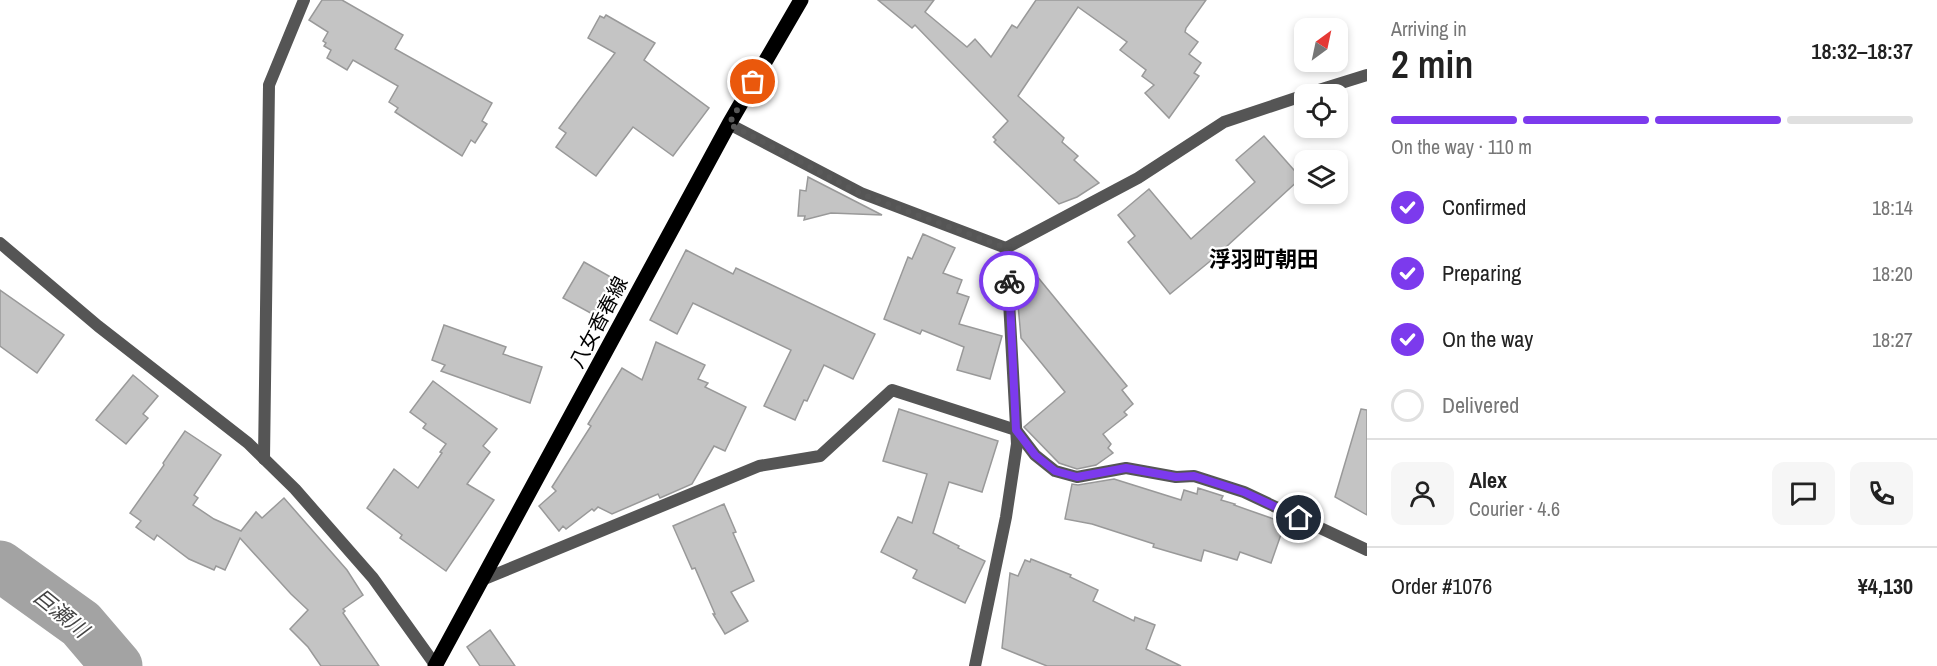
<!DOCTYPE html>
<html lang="en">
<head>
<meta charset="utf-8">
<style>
  body { margin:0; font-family:"Archivo Narrow","Noto Sans JP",sans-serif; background:#f6f6f6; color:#222; height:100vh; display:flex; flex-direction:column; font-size:22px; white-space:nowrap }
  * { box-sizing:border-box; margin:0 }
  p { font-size:20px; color:#767676 }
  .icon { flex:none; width:33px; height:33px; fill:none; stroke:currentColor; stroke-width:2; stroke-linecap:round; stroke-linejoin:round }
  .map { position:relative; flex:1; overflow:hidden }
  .sheet { display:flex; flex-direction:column; background:#fff; width:570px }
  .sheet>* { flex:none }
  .needle { width:39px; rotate:33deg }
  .fabs { position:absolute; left:1294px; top:18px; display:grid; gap:12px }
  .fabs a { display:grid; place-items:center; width:54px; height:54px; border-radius:12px; background:#fff; box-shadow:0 3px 9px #0003; font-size:30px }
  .pin { position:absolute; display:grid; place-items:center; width:51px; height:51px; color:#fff; margin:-26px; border:3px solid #fff; border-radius:50%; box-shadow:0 2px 6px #0007 }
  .courier { position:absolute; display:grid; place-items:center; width:60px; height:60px; margin:-30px; border:4px solid #7c3aed; border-radius:50%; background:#fff; color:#222; box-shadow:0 2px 8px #0007 }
  .headline em { font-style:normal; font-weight:600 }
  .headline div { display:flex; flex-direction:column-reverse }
  .headline { display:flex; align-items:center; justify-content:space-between; height:102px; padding:0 24px }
  h1 { font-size:39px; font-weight:600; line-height:45px }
  .bar { display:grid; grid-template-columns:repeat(4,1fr); gap:9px 6px; align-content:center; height:72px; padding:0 24px }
  .bar i { height:8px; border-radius:4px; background:#e0e0e0 }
  .bar .on { background:#7c3aed }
  .bar p { grid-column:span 4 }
  .line { display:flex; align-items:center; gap:15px; padding:0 24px; border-top:2px solid #e0e0e0 }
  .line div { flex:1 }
  .round { display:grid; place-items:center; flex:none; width:63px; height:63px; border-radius:12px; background:#f6f6f6 }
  ol { padding:0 24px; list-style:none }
  li { display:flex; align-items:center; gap:18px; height:66px }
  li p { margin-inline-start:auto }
  li .icon { padding:6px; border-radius:50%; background:#7c3aed; color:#fff; stroke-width:4 }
  li:last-child { color:#767676 }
  li i { width:33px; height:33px; border:3px solid #e0e0e0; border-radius:50% }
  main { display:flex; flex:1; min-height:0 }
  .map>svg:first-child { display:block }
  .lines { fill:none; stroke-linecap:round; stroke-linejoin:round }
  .river { stroke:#a3a3a3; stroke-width:51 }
  .building { fill:#c4c4c4; stroke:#999; stroke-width:1.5 }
  .minor { stroke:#555; stroke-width:12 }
  .primary { stroke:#000; stroke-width:15 }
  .done { stroke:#595959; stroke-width:6; stroke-dasharray:0 10.8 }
  .route { stroke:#7c3aed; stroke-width:8 }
  .labels { text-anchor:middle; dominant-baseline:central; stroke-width:4.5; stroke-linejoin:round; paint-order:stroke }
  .street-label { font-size:20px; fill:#000; stroke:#fff }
  .water-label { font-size:21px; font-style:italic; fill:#444; stroke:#fff }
  .quarter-label { font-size:22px; font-weight:bold; fill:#000; stroke:#fff }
</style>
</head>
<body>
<main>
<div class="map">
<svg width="1367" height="666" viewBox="0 0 1367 666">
  <rect width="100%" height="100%" fill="#fff"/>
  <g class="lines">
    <!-- river -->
    <polyline class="river" points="0,566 81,624 117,666"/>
  </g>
  <!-- building -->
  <g class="building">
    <polygon points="322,0 342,0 403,35 395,49 492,103 482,121 487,124 475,143 471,140 462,156 395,112 398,108 389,102 398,86 353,60 347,70 327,58 331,50 324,46 326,43 323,41 328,32 309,20"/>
    <polygon points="878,0 934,0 925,12 967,47 975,39 991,57 1012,25 1017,28 1036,0 1206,0 1186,28 1185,32 1198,42 1189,54 1201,63 1194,73 1199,76 1169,118 1145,93 1154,85 1142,76 1146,70 1120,50 1127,42 1078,7 1018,96 1064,138 1062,142 1078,156 1074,160 1099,183 1077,197 1059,204 994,142 996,140 993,137 1008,121 915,25 912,28"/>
    <polygon points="606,15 655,43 644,60 709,108 673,156 633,127 596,176 556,147 566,133 559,128 615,53 588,38 600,16 604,18"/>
    <polygon points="1264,136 1301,178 1214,258 1170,294 1128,242 1135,236 1118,215 1149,189 1191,239 1255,182 1236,160"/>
    <polygon points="808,177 882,215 831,213 804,220 805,216 798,216 800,190 806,191"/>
    <polygon points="923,234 955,248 943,273 962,280 957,293 969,297 959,324 1002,336 990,379 957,370 964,347 922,330 920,334 884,319 908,257 912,259"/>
    <polygon points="686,250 733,274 736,268 875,334 853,379 824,365 807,401 804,400 795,420 764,406 791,350 693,303 677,334 650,320"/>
    <polygon points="584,262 616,280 596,316 563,298"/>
    <polygon points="1036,275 1127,386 1122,390 1133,404 1124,412 1127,415 1103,434 1111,444 1108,448 1113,453 1096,465 1077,469 1059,463 1024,427 1065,392 1021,338 1017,293"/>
    <polygon points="0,290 64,335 37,373 0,346"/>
    <polygon points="444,325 506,347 503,354 542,367 530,403 441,371 445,365 432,360"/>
    <polygon points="656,342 705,365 698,379 708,383 705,387 746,407 725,451 714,446 692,484 660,498 658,494 612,514 598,507 594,511 592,509 566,529 563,526 559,531 539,506 556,491 552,487 591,426 588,424 622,368 642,380"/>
    <polygon points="133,375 158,396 143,414 148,418 126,444 96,420"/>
    <polygon points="433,381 497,429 483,446 490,452 467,484 494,500 446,571 400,538 402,535 367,508 394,469 418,488 442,453 440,452 446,444 423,428 426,424 410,412"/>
    <polygon points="899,409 998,441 982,492 949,482 933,533 959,546 958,548 985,561 965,603 913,578 917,570 881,552 898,517 912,523 927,474 883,461"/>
    <polygon points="1361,409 1367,410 1367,515 1335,497"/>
    <polygon points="185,431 221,455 194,495 198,498 193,505 214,519 241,531 256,512 262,518 284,498 347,570 363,595 343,609 345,611 343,613 379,666 321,666 308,647 290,629 308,610 291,594 240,538 225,570 216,566 214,570 189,559 157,535 154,540 136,527 141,521 130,513 164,465 163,463"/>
    <polygon points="1114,479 1181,500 1184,490 1197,494 1198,488 1223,496 1221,500 1235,504 1234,505 1285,523 1271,563 1240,552 1237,560 1204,550 1201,561 1153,547 1154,544 1092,524 1065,519 1072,484 1078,485"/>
    <polygon points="724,504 736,532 733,533 754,581 731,592 748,621 725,634 713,614 715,614 695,568 692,569 673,526"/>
    <polygon points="1031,559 1071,575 1070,577 1098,590 1093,601 1134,621 1135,617 1155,625 1146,649 1181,666 1047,666 1002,648 1010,573 1018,576 1025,560 1030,562"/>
    <polygon points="490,630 515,666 480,666 467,647"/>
  </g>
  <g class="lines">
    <!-- minor -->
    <g class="minor">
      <polyline points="1306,94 1367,75"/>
      <polyline points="729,124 861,193 1006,248 1138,178 1224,122 1305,95"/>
      <polyline points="0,243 98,326 248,443 295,489 373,578 436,666"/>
      <polyline points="264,459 269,85 304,0"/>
      <polyline points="482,580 759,466 820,456 892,390 1016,430 1035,455 1055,471 1077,477 1126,468 1176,477 1194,476 1244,492 1367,550"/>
      <polyline points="975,666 1006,517 1017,444 1006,248"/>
    </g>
    <!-- primary -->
    <polyline class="primary" points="435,666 729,124 801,0"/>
  </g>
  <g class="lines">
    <!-- done -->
    <polyline class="done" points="753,82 729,124 861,194 1006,248 1009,281"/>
    <!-- route -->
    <polyline class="route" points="1009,281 1016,430 1035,455 1055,471 1077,477 1126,468 1176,477 1194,476 1244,492 1299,518"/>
  </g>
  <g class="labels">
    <!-- street labels -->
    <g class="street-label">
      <text transform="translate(598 322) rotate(-62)">八女香春線</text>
    </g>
    <!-- water labels -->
    <g class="water-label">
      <text transform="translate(61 613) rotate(39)">巨瀬川</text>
    </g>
    <!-- quarter labels -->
    <g class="quarter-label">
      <text x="1264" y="259">浮羽町朝田</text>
    </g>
  </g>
</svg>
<div class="fabs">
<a><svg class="needle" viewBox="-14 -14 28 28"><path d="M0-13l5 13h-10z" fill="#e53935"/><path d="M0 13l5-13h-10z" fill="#767676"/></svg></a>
<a><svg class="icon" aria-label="locate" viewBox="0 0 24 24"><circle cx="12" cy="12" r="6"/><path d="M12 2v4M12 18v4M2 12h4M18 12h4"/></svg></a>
<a><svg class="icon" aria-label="layers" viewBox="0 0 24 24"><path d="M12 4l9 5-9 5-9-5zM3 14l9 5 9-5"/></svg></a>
</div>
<div class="pin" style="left:753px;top:82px;background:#ea580c"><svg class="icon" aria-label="bag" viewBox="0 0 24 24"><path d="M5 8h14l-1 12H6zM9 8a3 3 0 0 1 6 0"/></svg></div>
<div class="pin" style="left:1299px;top:518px;background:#1f2937"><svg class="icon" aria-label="home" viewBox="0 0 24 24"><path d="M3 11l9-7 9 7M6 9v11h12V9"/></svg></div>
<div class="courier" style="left:1009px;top:281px"><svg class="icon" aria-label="bike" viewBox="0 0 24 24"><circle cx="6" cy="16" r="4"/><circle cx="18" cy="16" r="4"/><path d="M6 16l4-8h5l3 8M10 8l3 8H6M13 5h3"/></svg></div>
</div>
<section class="sheet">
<div class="headline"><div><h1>2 min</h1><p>Arriving in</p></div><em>18:32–18:37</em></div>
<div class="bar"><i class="on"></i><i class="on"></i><i class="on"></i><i></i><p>On the way · 110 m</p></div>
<ol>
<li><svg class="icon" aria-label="check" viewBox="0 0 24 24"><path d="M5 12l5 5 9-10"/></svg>Confirmed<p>18:14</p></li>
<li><svg class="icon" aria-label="check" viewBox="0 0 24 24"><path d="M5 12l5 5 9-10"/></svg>Preparing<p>18:20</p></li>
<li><svg class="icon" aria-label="check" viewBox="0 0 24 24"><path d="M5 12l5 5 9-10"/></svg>On the way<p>18:27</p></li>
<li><i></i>Delivered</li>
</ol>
<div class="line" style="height:108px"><a class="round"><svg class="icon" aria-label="person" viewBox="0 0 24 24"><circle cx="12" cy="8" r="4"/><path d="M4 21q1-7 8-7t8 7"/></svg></a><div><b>Alex</b><p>Courier · 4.6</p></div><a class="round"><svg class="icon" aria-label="chat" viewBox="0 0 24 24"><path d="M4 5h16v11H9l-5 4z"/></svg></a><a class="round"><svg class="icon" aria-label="phone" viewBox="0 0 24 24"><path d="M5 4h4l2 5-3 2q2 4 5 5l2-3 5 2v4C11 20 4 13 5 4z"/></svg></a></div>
<div class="line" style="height:78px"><div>Order #1076</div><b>¥4,130</b></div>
</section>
</main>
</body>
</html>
